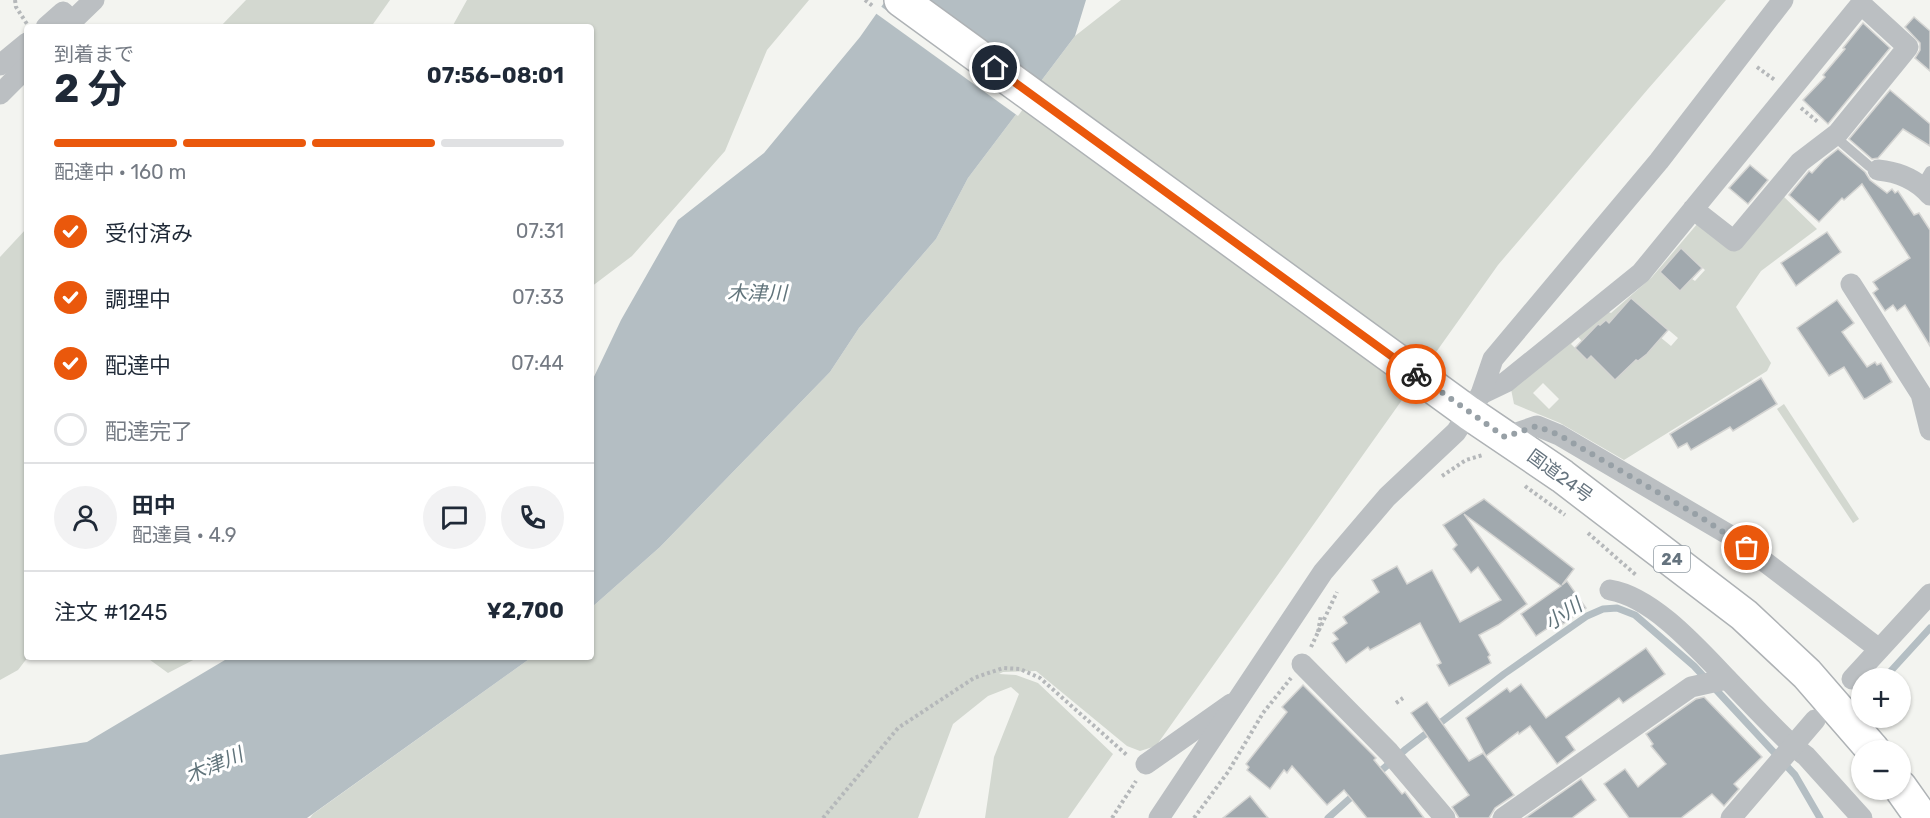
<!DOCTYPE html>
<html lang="ja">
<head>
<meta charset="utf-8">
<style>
  body { margin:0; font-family:Rubik,"Noto Sans JP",sans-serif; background:#f2f2f3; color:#1f2937; height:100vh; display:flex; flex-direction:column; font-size:22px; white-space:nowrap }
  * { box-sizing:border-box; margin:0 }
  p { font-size:20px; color:#747a83 }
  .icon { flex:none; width:33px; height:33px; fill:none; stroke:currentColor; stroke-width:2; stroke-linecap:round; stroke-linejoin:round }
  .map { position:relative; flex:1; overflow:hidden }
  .panel { position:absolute; left:24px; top:24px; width:570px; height:636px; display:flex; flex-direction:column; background:#fff; border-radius:6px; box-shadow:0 2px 4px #0004 }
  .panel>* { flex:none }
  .tools { position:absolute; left:1851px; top:668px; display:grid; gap:12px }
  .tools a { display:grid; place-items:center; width:60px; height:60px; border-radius:50%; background:#fff; box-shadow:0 2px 4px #0004; font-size:30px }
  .pin { position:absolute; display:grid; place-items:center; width:51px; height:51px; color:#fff; margin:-26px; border:3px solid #fff; border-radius:50%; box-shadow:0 2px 6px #0007 }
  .courier { position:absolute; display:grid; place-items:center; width:60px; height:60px; margin:-30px; border:4px solid #ea580c; border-radius:50%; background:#fff; color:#222; box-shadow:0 2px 8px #0007 }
  .overview em { font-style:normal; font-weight:700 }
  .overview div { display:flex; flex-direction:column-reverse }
  .overview { display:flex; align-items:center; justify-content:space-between; height:102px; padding:0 30px }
  h1 { font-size:39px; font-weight:700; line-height:45px }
  .bar { display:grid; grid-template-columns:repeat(4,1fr); gap:9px 6px; align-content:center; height:72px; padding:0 30px }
  .bar i { height:8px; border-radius:4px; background:#e0e1e3 }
  .bar .selected { background:#ea580c }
  .bar p { grid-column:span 4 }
  .line { display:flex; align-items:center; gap:15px; padding:0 30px; border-top:2px solid #e0e1e3 }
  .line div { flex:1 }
  .round { display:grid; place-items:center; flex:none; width:63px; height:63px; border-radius:32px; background:#f2f2f3 }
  ol { padding:0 30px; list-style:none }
  li { display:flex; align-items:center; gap:18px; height:66px }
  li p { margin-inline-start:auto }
  li .icon { padding:6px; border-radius:50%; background:#ea580c; color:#fff; stroke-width:4 }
  li:last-child { color:#747a83 }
  li i { width:33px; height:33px; border:3px solid #e0e1e3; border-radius:50% }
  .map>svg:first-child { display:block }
  .green { fill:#d3d8d0; fill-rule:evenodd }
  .water { fill:#b4bec3 }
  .pier { fill:#f3f4f0 }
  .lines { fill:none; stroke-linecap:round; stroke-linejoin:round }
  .stream { stroke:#b4bec3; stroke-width:7 }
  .building { fill:#a1a9ae; stroke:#d5d5d3; stroke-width:1.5 }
  .trunk-casing { stroke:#aeb2b5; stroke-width:36 }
  .path { stroke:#b5b8ba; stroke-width:4; stroke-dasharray:3 3; stroke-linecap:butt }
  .service { stroke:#bbbfc2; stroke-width:10 }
  .minor { stroke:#bbbfc2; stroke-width:21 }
  .trunk { stroke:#fff; stroke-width:33 }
  .done { stroke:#97a0a6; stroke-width:6; stroke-dasharray:0 10.8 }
  .route { stroke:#ea580c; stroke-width:8 }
  .labels { text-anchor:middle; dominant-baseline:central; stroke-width:6; stroke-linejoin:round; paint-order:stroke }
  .shield { fill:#fff; stroke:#939da5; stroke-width:1.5 }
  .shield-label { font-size:16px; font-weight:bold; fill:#65737e }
  .street-label { font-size:18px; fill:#65737e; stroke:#fff }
  .water-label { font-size:20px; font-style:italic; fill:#61747b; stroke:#fff }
</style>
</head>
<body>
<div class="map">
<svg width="1930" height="818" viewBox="0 0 1930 818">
  <rect width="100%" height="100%" fill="#f3f4f0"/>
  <!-- green -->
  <g class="green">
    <polygon points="246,0 390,0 371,27 220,27"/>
    <polygon points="467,0 809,0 767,50 725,151 632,256 591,287 591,27 452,27"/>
    <polygon points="1121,0 1726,0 1648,89 1498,265 1156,746 1140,751 1127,746 1036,671 1003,672 999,674 1016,675 1038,683 1113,754 1068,818 985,818 994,757 1019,694 1011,687 988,696 953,724 918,818 310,818 313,814 532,657 591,657 591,608 660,547 830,372 859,328 936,239 968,178 1075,36"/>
    <path d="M1781,194L1817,229L1761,271L1736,307L1771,363L1767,371L1624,460L1560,423L1514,404L1511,389L1606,311L1611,313L1652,277L1698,223L1734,250ZM1682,249L1705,270L1695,281L1692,279L1680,291L1660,272ZM1631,298L1678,338L1671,346L1654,332L1611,322ZM1599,324L1643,357L1638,361L1629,352L1620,375L1615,380L1605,370L1608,366L1594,353L1587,360L1571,344L1578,337L1582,341ZM1543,383L1559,399L1549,409L1533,393Z"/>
    <polygon points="27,228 28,657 18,670 0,680 0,257"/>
    <polygon points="1784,404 1859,519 1853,523 1777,409"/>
    <polygon points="146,657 199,657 168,673"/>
  </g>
  <!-- water -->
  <g class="water">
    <polygon points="886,0 1086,0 1075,36 968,178 936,239 859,328 830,372 660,547 591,608 591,383 621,320 678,220 764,153 860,37"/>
    <polygon points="230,657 532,657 307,818 0,818 0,755 87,742"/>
  </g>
  <!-- pier -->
  <polygon class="pier" points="879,5 1023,109 1018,116 874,12"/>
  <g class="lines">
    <!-- stream -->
    <g class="stream">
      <polyline points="1889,673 1930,628"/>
      <polyline points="1376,775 1406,749 1504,674 1587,616 1603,609 1617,608 1635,615 1694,666 1795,775 1820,818"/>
      <polyline points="1328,818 1357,792"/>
    </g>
  </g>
  <!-- building -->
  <g class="building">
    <polygon points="1914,17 1930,31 1930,71 1915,58 1920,50 1920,43 1905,27"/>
    <polygon points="1863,23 1890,48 1828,124 1803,100 1825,77 1823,75 1845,49 1843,48"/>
    <polygon points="1890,90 1930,124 1930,146 1903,129 1878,158 1872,159 1849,139"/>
    <polygon points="1838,149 1865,172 1870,180 1887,193 1892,189 1895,193 1898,191 1914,215 1919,213 1930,230 1930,346 1905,305 1897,311 1893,305 1885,311 1873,293 1878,289 1873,282 1910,258 1862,184 1844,200 1842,198 1819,222 1789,195 1809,171 1812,173 1824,160"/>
    <polygon points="1750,165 1768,180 1748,204 1729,188"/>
    <polygon points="1827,232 1841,252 1796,286 1781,263"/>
    <polygon points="1681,248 1702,268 1680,291 1660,272"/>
    <polygon points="1631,298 1668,330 1647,354 1638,361 1636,360 1615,380 1591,356 1587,360 1575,348 1598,324 1600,325 1606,320 1609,323"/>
    <polygon points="1837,300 1854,323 1842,332 1867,367 1875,362 1877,365 1881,363 1892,382 1867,398 1864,399 1844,367 1829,376 1797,328"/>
    <polygon points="1761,378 1777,404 1733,431 1730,427 1691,450 1687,443 1678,448 1670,434"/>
    <polygon points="1484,499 1574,569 1562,585 1567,581 1586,608 1563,624 1560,620 1536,636 1521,614 1561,586 1464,514 1527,604 1498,625 1479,635 1490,655 1488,657 1491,663 1449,686 1437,665 1441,663 1420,623 1370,650 1368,647 1346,663 1332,643 1338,639 1333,633 1347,623 1343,617 1379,592 1372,580 1397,566 1407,584 1432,570 1460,622 1501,600 1478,567 1471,573 1453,549 1457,545 1443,525"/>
    <polygon points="1646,648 1665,674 1623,703 1619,698 1566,737 1575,750 1557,764 1530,726 1519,734 1518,732 1486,756 1466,718 1507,688 1510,692 1521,684 1546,718"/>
    <polygon points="1303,685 1376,758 1374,760 1402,794 1405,792 1424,818 1367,818 1344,790 1327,805 1292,766 1287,773 1284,770 1270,789 1247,770 1249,767 1246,764 1287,712 1282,707"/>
    <polygon points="1704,697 1762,757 1734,784 1739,789 1724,806 1712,794 1681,818 1629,818 1604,784 1625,769 1638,787 1666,764 1651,746 1653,744 1646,734 1696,699"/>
    <polygon points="1427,702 1469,761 1483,753 1514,795 1495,808 1489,818 1459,818 1452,807 1469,795 1411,713"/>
    <polygon points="1581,779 1596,800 1572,818 1525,818"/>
    <polygon points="1250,796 1268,818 1223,818"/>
  </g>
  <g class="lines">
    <!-- trunk casing -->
    <g class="trunk-casing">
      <g id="trunk">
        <polyline points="901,0 1469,413 1562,476 1744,615 1807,674 1873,750"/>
        <polyline points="1900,787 1922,818"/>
      </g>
    </g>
    <!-- path -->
    <g class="path">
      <polyline points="15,0 16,7 27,24"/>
      <polyline points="865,0 874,7"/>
      <polyline points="1757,67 1775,80"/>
      <polyline points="1801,108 1818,122"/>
      <polyline points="1442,476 1466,460 1483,455"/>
      <polyline points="1525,486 1565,515"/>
      <polyline points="1588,533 1636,575"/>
      <polyline points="1318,632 1321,615"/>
      <polyline points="1311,647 1337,592"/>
      <polyline points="1396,703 1403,698"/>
      <polyline points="823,818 898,728 974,678 1003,668 1020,669 1040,678 1128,756"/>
      <polyline points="1112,818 1136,781"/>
      <polyline points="1194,818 1228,772 1263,713 1291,678"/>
    </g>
    <!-- service -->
    <g class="service">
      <polyline points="1834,136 1869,166 1878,170"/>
      <polyline points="1921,186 1930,171"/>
    </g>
    <!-- minor -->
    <g class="minor">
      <polyline points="46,27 63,12 72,22"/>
      <polyline points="66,27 94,0"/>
      <polyline points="0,65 27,43"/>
      <polyline points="0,94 27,67"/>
      <path d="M1878,170C1899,172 1916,179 1930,195"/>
      <polyline points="1851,284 1921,394 1930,430"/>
      <polyline points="1481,394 1506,382 1641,273 1861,4 1908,47 1838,133 1800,162 1734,241 1693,209"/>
      <polyline points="1505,437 1537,426 1559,435 1731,536 1879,649"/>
      <path d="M1610,590C1654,597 1701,652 1732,684C1752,705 1772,726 1793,746L1806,756L1862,818"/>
      <polyline points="1302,664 1389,752 1445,818"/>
      <polyline points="1852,679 1930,594"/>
      <polyline points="1146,764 1231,704"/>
      <polyline points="1159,818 1323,572 1387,497 1456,432 1481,394 1493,359 1659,161 1783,0"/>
      <polyline points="1503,818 1691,687 1727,679"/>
      <polyline points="1731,818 1815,720"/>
    </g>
    <!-- trunk -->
    <use href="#trunk" class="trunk"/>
  </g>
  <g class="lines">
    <!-- done -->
    <polyline class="done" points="1416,374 1505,437 1537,426 1559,435 1702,518 1747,548"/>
    <!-- route -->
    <polyline class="route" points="995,68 1416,374"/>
  </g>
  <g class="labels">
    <!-- shield labels -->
    <rect class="shield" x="1654" y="546" width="36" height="26" rx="4.5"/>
    <g class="shield-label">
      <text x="1672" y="559">24</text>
    </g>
    <!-- street labels -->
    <g class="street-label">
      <text transform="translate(1560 476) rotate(36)">国道24号</text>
    </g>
    <!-- water labels -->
    <g class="water-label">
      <text x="757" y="293">木津川</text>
      <text transform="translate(1563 614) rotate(-33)">小川</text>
      <text transform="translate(214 765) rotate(-23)">木津川</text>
    </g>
  </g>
</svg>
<div class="tools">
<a>+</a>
<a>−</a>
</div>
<div class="pin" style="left:1747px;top:548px;background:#ea580c"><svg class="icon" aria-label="bag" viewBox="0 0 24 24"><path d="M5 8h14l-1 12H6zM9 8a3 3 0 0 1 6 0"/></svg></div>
<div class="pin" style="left:995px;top:68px;background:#1f2937"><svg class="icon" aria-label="home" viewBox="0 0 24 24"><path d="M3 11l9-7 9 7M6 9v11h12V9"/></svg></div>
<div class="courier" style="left:1416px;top:374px"><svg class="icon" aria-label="bike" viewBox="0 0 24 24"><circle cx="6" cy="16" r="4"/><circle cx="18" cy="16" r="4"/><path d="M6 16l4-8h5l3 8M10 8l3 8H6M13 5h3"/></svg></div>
<section class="panel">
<div class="overview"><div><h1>2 分</h1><p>到着まで</p></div><em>07:56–08:01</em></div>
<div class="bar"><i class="selected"></i><i class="selected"></i><i class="selected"></i><i></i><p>配達中 · 160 m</p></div>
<ol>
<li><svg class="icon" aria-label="check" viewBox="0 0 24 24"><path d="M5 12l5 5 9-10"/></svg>受付済み<p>07:31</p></li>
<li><svg class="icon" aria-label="check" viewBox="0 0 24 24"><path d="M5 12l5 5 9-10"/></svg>調理中<p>07:33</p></li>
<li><svg class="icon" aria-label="check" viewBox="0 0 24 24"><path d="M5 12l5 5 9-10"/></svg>配達中<p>07:44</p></li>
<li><i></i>配達完了</li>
</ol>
<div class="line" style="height:108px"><a class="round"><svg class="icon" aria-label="person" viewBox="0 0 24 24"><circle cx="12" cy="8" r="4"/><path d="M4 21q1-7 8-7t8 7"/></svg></a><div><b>田中</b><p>配達員 · 4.9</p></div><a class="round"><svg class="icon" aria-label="chat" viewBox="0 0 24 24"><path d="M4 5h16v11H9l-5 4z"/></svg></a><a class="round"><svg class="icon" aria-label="phone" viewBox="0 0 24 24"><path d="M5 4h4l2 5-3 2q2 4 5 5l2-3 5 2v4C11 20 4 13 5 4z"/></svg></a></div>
<div class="line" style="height:78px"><div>注文 #1245</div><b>¥2,700</b></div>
</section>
</div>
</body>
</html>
